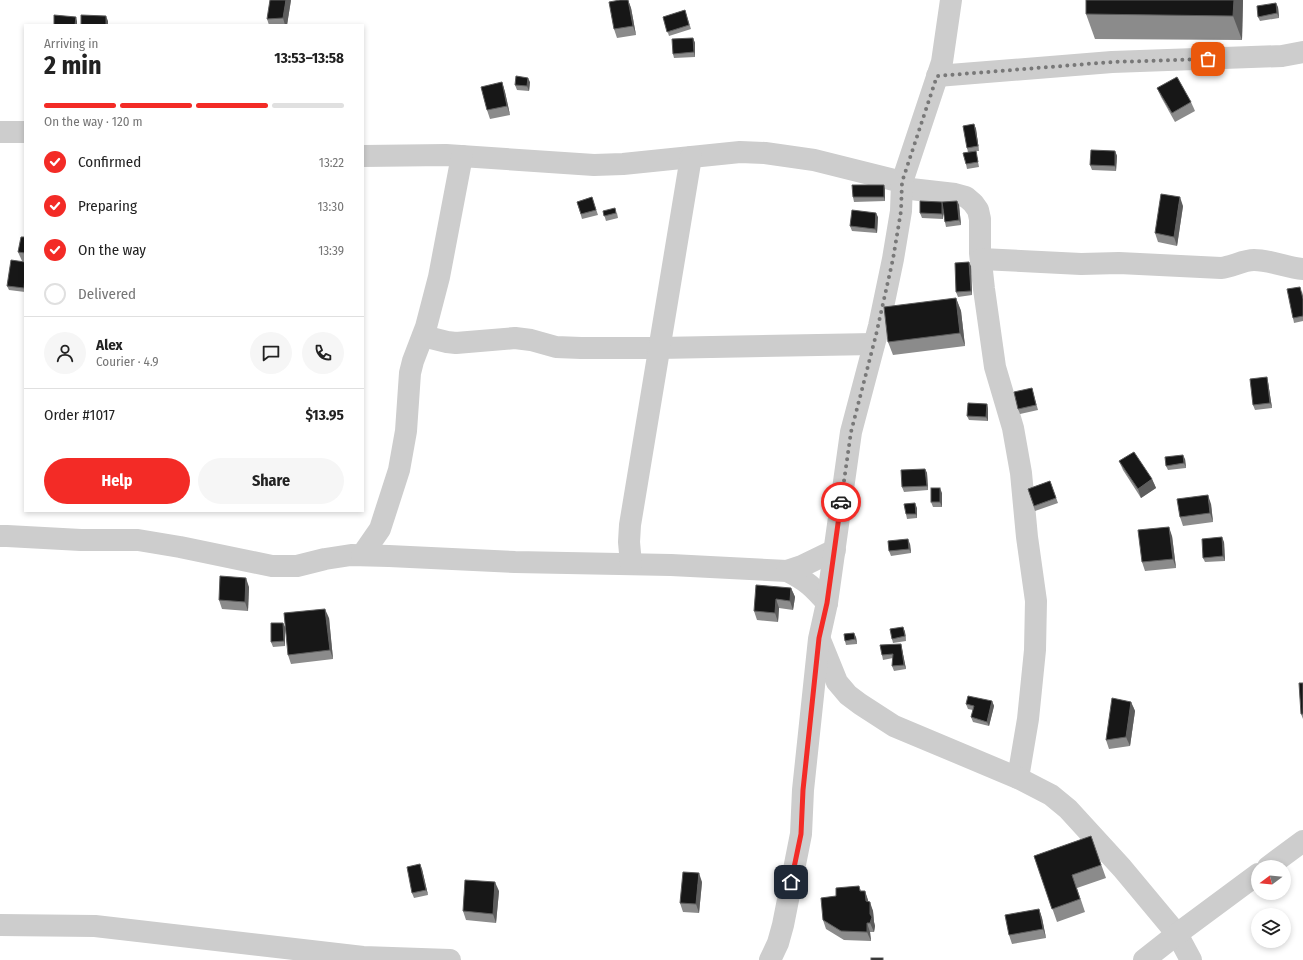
<!DOCTYPE html>
<html lang="en">
<head>
<meta charset="utf-8">
<style>
  body { margin:0; font-family:"Fira Sans Condensed",sans-serif; background:#f6f6f6; color:#222; height:100vh; display:flex; flex-direction:column; font-size:15px; white-space:nowrap }
  * { box-sizing:border-box; margin:0 }
  p { font-size:13px; color:#767676 }
  .icon { flex:none; width:22px; height:22px; fill:none; stroke:currentColor; stroke-width:2; stroke-linecap:round; stroke-linejoin:round }
  .map { position:relative; flex:1; overflow:hidden }
  .drawer { position:absolute; left:24px; top:24px; width:340px; height:488px; display:flex; flex-direction:column; background:#fff; border-radius:0px; box-shadow:0 2px 6px #0003 }
  .drawer>* { flex:none }
  .needle { width:26px; rotate:254deg }
  .fabs { position:absolute; left:1251px; top:860px; display:grid; gap:8px }
  .fabs a { display:grid; place-items:center; width:40px; height:40px; border-radius:50%; background:#fff; box-shadow:0 2px 6px #0003; font-size:20px }
  .pin { position:absolute; display:grid; place-items:center; width:34px; height:34px; color:#fff; margin:-17px; border-radius:8px; box-shadow:0 2px 6px #0006 }
  .courier { position:absolute; display:grid; place-items:center; width:40px; height:40px; margin:-20px; border:3px solid #f32b26; border-radius:50%; background:#fff; color:#222; box-shadow:0 1px 5px #0007 }
  .head em { font-style:normal; font-weight:700 }
  .head div { display:flex; flex-direction:column-reverse }
  .head { display:flex; align-items:center; justify-content:space-between; height:68px; padding:0 20px }
  h1 { font-size:26px; font-weight:700; line-height:30px }
  .bar { display:grid; grid-template-columns:repeat(4,1fr); gap:6px 4px; align-content:center; height:48px; padding:0 20px }
  .bar i { height:5px; border-radius:3px; background:#e0e0e0 }
  .bar .selected { background:#f32b26 }
  .bar p { grid-column:span 4 }
  .line { display:flex; align-items:center; gap:10px; padding:0 20px; border-top:1px solid #e0e0e0 }
  .line div { flex:1 }
  .round { display:grid; place-items:center; flex:none; width:42px; height:42px; border-radius:21px; background:#f6f6f6 }
  ol { padding:0 20px; list-style:none }
  li { display:flex; align-items:center; gap:12px; height:44px }
  li p { margin-inline-start:auto }
  li .icon { padding:4px; border-radius:50%; background:#f32b26; color:#fff; stroke-width:4 }
  li:last-child { color:#767676 }
  li i { width:22px; height:22px; border:2px solid #e0e0e0; border-radius:50% }
  .button { display:flex; gap:8px; margin-top:auto; padding:8px 20px }
  .button a { flex:1; height:46px; border-radius:24px; background:#f32b26; color:#fff; font-size:16px; font-weight:700; line-height:46px; text-align:center }
  .button a+a { background:#f6f6f6; color:#222 }
  .map>svg:first-child { display:block }
  .lines { fill:none; stroke-linecap:round; stroke-linejoin:round }
  .street { stroke:#cdcdcd; stroke-width:22 }
  .wall { fill:#8b8b8b }
  .shaded-wall { fill:#5d5d5d }
  .building { fill:#171717; stroke:#5d5d5d }
  .done { stroke:#787878; stroke-width:4; stroke-dasharray:0 7.2 }
  .route { stroke:#f32b26; stroke-width:5 }
</style>
</head>
<body>
<div class="map">
<svg width="1303" height="960" viewBox="0 0 1303 960">
  <rect width="100%" height="100%" fill="#fff"/>
  <g class="lines">
    <!-- street -->
    <g class="street">
      <polyline points="937,76 1112,62 1282,56 1303,52"/>
      <polyline points="0,132 25,132"/>
      <polyline points="363,156 446,155 594,165 623,164 740,152 765,153 814,160 902,182"/>
      <polyline points="902,188 955,194 966,197 973,203 978,210 980,219 980,253 984,289 995,367 1013,428 1021,473 1027,537 1036,601 1035,650 1028,719 1018,778"/>
      <path d="M981,259L1081,264L1119,263L1221,268C1232,267 1243,260 1254,260C1271,260 1287,268 1303,269"/>
      <polyline points="423,336 447,342 456,343 515,338 531,340 556,347 581,348 659,348 874,344"/>
      <path d="M0,536H7L81,540H138L180,547L272,566H297L325,559L351,555L389,556L515,562L671,565L787,571C807,581 813,587 827,603"/>
      <polyline points="362,555 380,529 399,470 406,431 410,373 413,361 426,327 439,277 462,156"/>
      <polyline points="631,564 629,542 630,525 691,157"/>
      <polyline points="787,571 802,566 835,550"/>
      <polyline points="820,640 837,682 848,695 860,704 894,726 1018,778 1051,795 1068,809 1122,868 1177,934 1191,960"/>
      <polyline points="1268,867 1303,841"/>
      <polyline points="0,925 95,926 363,957 450,960"/>
      <polyline points="770,960 778,943 783,925 801,834 803,790 819,639 827,603 851,432 879,326 893,259 901,211 902,182 942,62 951,0"/>
      <polyline points="1144,960 1177,934 1258,874"/>
    </g>
  </g>
  <!-- wall -->
  <g class="wall">
    <polygon points="291,0 287,25 269,25 267,19"/>
    <polygon points="628,0 631,8 636,35 617,38 614,29"/>
    <polygon points="1243,0 1242,40 1095,39 1086,14"/>
    <polygon points="1278,7 1279,18 1260,21 1258,17"/>
    <polygon points="685,10 691,29 669,36 663,17"/>
    <polygon points="693,38 695,43 695,57 674,58 673,54"/>
    <polygon points="502,82 505,92 510,115 490,119 487,110"/>
    <polygon points="530,82 529,91 517,90 515,85"/>
    <polygon points="1157,88 1191,102 1195,111 1175,122 1161,97"/>
    <polygon points="974,124 976,129 979,151 976,151 979,167 967,169 966,164 968,152 967,148"/>
    <polygon points="1115,151 1117,156 1116,171 1092,170 1090,165"/>
    <polygon points="885,189 885,201 854,202 853,197"/>
    <polygon points="592,197 598,215 582,219 577,202"/>
    <polygon points="957,201 959,205 961,225 946,227 945,222 943,210 943,219 922,218 920,213 942,202 943,205"/>
    <polygon points="1183,206 1177,246 1158,242 1155,233"/>
    <polygon points="603,211 617,213 618,218 606,221"/>
    <polygon points="878,217 877,233 852,231 850,226"/>
    <polygon points="25,237 25,261 22,261 18,252"/>
    <polygon points="25,262 25,292 9,290 7,286"/>
    <polygon points="971,266 972,295 958,297 956,292"/>
    <polygon points="1302,291 1303,296 1303,321 1294,323 1293,318"/>
    <polygon points="956,298 961,311 965,346 893,355 888,342"/>
    <polygon points="1268,382 1272,408 1255,410 1253,405"/>
    <polygon points="1032,388 1038,410 1020,414 1018,409"/>
    <polygon points="987,404 988,409 988,421 969,420 967,416"/>
    <polygon points="1185,459 1186,468 1168,470 1166,466"/>
    <polygon points="1119,461 1152,479 1156,488 1141,498 1123,470"/>
    <polygon points="925,469 927,473 928,490 904,492 902,487"/>
    <polygon points="1050,481 1058,503 1035,511 1028,489"/>
    <polygon points="942,493 942,507 933,507 931,502"/>
    <polygon points="1211,504 1213,522 1183,526 1180,517"/>
    <polygon points="917,508 917,518 907,519 906,514"/>
    <polygon points="1172,536 1176,568 1145,571 1142,562"/>
    <polygon points="1224,542 1225,561 1205,562 1203,558"/>
    <polygon points="910,544 911,553 891,556 889,551"/>
    <polygon points="249,587 248,611 222,609 219,600"/>
    <polygon points="791,588 795,597 793,610 779,608 778,622 757,620 754,611"/>
    <polygon points="329,618 333,659 291,664 288,655"/>
    <polygon points="283,623 285,627 285,646 273,647 271,642"/>
    <polygon points="903,627 905,632 906,641 893,643 892,639"/>
    <polygon points="856,637 857,644 846,645 845,641"/>
    <polygon points="901,644 906,669 894,671 892,666 893,658 883,660 882,655"/>
    <polygon points="1303,683 1303,719 1301,714"/>
    <polygon points="992,701 994,706 989,726 973,722 971,717 973,710 968,709 966,704"/>
    <polygon points="1131,702 1135,711 1130,746 1109,749 1106,740"/>
    <polygon points="1091,836 1106,878 1077,888 1085,912 1057,922 1034,856"/>
    <polygon points="422,869 428,895 414,898 412,893"/>
    <polygon points="702,882 699,913 683,912 680,903"/>
    <polygon points="859,886 861,891 865,891 868,901 873,911 874,922 875,926 874,932 870,932 871,941 844,940 826,929 823,920 836,896"/>
    <polygon points="499,891 496,923 466,920 463,911"/>
    <polygon points="1039,909 1042,918 1046,938 1012,944 1009,935"/>
  </g>
  <!-- shaded-wall -->
  <g class="shaded-wall">
    <polygon points="286,0 291,0 287,25 285,25 283,18"/>
    <polygon points="628,0 631,8 636,35 633,26"/>
    <polygon points="1234,0 1243,0 1242,40 1233,16"/>
    <polygon points="1276,3 1278,7 1279,18 1277,13"/>
    <polygon points="106,16 108,21 108,25 106,25"/>
    <polygon points="76,17 77,21 77,25 75,25"/>
    <polygon points="693,38 695,43 695,57 694,52"/>
    <polygon points="528,78 530,82 529,91 527,86"/>
    <polygon points="502,82 505,92 510,115 507,106"/>
    <polygon points="974,124 976,129 979,151 978,146"/>
    <polygon points="1115,151 1117,156 1116,171 1115,166"/>
    <polygon points="884,185 885,189 885,201 884,197"/>
    <polygon points="1180,197 1183,206 1177,246 1174,237"/>
    <polygon points="957,201 959,205 961,225 959,220"/>
    <polygon points="942,202 943,207 943,219 942,214"/>
    <polygon points="876,213 878,217 877,233 875,229"/>
    <polygon points="969,262 971,266 972,295 971,291"/>
    <polygon points="25,276 25,291 24,288"/>
    <polygon points="956,298 961,311 965,346 960,333"/>
    <polygon points="1267,377 1268,382 1272,408 1270,403"/>
    <polygon points="987,404 988,409 988,421 986,417"/>
    <polygon points="1183,455 1185,459 1186,468 1184,463"/>
    <polygon points="925,469 927,473 928,490 927,486"/>
    <polygon points="1152,479 1156,488 1141,498 1138,489"/>
    <polygon points="940,488 942,493 942,507 940,502"/>
    <polygon points="1208,495 1211,504 1213,522 1210,513"/>
    <polygon points="915,503 917,508 917,518 916,514"/>
    <polygon points="1169,527 1172,536 1176,568 1173,559"/>
    <polygon points="1222,537 1224,542 1225,561 1223,556"/>
    <polygon points="908,539 910,544 911,553 909,549"/>
    <polygon points="246,578 249,587 248,611 245,602"/>
    <polygon points="791,588 795,597 793,610 790,601"/>
    <polygon points="776,599 779,608 778,622 775,613"/>
    <polygon points="325,609 329,618 333,659 330,650"/>
    <polygon points="283,623 285,627 285,646 284,641"/>
    <polygon points="903,627 905,632 906,641 905,636"/>
    <polygon points="854,633 856,637 857,644 855,639"/>
    <polygon points="901,644 906,669 904,665"/>
    <polygon points="992,701 994,706 989,726 987,722"/>
    <polygon points="1131,702 1135,711 1130,746 1126,737"/>
    <polygon points="420,864 422,869 428,895 426,890"/>
    <polygon points="699,873 702,882 699,913 696,904"/>
    <polygon points="495,882 499,891 496,923 493,914"/>
    <polygon points="865,891 868,900 869,910 866,901"/>
    <polygon points="870,902 873,911 874,922 875,926 874,932 870,923"/>
    <polygon points="1039,909 1042,918 1046,938 1043,929"/>
    <polygon points="867,923 870,932 871,941 867,932"/>
  </g>
  <!-- building -->
  <g class="building">
    <polygon points="270,0 286,0 283,18 267,19"/>
    <polygon points="620,0 628,0 633,26 614,29 609,2"/>
    <polygon points="1086,0 1234,0 1233,16 1086,14"/>
    <polygon points="1276,3 1277,13 1258,17 1257,6"/>
    <polygon points="685,10 689,25 667,32 663,17"/>
    <polygon points="54,15 76,17 75,25 54,25"/>
    <polygon points="81,15 106,16 106,25 81,25"/>
    <polygon points="693,38 694,52 673,54 672,39"/>
    <polygon points="516,76 528,78 527,86 515,85"/>
    <polygon points="1177,77 1191,102 1172,113 1157,88"/>
    <polygon points="502,82 507,106 487,110 481,87"/>
    <polygon points="974,124 978,146 967,148 963,126"/>
    <polygon points="1091,150 1115,151 1115,166 1090,165"/>
    <polygon points="976,151 978,162 966,164 963,153"/>
    <polygon points="852,185 884,185 884,197 853,197"/>
    <polygon points="1161,194 1180,197 1174,237 1155,233"/>
    <polygon points="592,197 596,210 581,214 577,202"/>
    <polygon points="920,201 942,202 942,214 920,213"/>
    <polygon points="957,201 959,220 945,222 942,202"/>
    <polygon points="615,208 616,213 604,216 603,211"/>
    <polygon points="852,210 876,213 875,229 850,226"/>
    <polygon points="21,237 25,237 25,253 18,252"/>
    <polygon points="11,260 25,262 25,276 24,288 7,286"/>
    <polygon points="969,262 971,291 956,292 955,263"/>
    <polygon points="1300,287 1303,299 1303,316 1293,318 1287,289"/>
    <polygon points="956,298 960,333 888,342 884,307"/>
    <polygon points="1267,377 1270,403 1253,405 1250,379"/>
    <polygon points="1032,388 1036,405 1018,409 1014,392"/>
    <polygon points="968,403 987,404 986,417 967,416"/>
    <polygon points="1134,452 1152,479 1138,489 1119,461"/>
    <polygon points="1183,455 1184,463 1166,466 1165,457"/>
    <polygon points="925,469 927,486 902,487 901,470"/>
    <polygon points="1050,481 1056,498 1034,506 1028,489"/>
    <rect x="931" y="488" width="9" height="14"/>
    <polygon points="1208,495 1210,513 1180,517 1177,499"/>
    <polygon points="915,503 916,514 906,514 904,504"/>
    <polygon points="1169,527 1173,559 1142,562 1138,530"/>
    <polygon points="1222,537 1223,556 1203,558 1202,539"/>
    <polygon points="908,539 909,549 889,551 888,541"/>
    <polygon points="220,576 246,578 245,602 219,600"/>
    <polygon points="756,585 791,588 790,601 776,599 775,613 754,611"/>
    <polygon points="325,609 330,650 288,655 284,613"/>
    <polygon points="271,623 283,623 284,641 271,642"/>
    <polygon points="903,627 905,636 892,639 890,629"/>
    <polygon points="854,633 855,639 845,641 844,634"/>
    <polygon points="901,644 904,665 892,666 893,654 882,655 880,645"/>
    <polygon points="1299,683 1303,683 1303,714 1301,714"/>
    <polygon points="968,696 992,701 987,722 971,717 974,706 966,704"/>
    <polygon points="1112,698 1131,702 1126,737 1106,740"/>
    <polygon points="1091,836 1101,865 1072,875 1080,899 1052,909 1034,856"/>
    <polygon points="420,864 426,890 412,893 407,867"/>
    <polygon points="683,872 699,873 696,904 680,903"/>
    <polygon points="465,880 495,882 493,914 463,911"/>
    <polygon points="859,886 860,891 865,891 866,901 870,902 870,914 872,917 870,923 867,923 867,932 841,931 823,920 821,898 836,896 836,888"/>
    <polygon points="1039,909 1043,929 1009,935 1005,915"/>
    <rect x="871" y="958" width="12" height="2"/>
  </g>
  <g class="lines">
    <!-- done -->
    <polyline class="done" points="841,502 851,432 876,335 893,259 901,211 902,182 937,76 1112,62 1208,59"/>
    <!-- route -->
    <polyline class="route" points="791,882 801,834 803,790 819,638 827,603 841,502"/>
  </g>
</svg>
<div class="fabs">
<a><svg class="needle" viewBox="-14 -14 28 28"><path d="M0-13l5 13h-10z" fill="#e53935"/><path d="M0 13l5-13h-10z" fill="#767676"/></svg></a>
<a><svg class="icon" aria-label="layers" viewBox="0 0 24 24"><path d="M12 4l9 5-9 5-9-5zM3 14l9 5 9-5"/></svg></a>
</div>
<div class="pin" style="left:1208px;top:59px;background:#ea580c"><svg class="icon" aria-label="bag" viewBox="0 0 24 24"><path d="M5 8h14l-1 12H6zM9 8a3 3 0 0 1 6 0"/></svg></div>
<div class="pin" style="left:791px;top:882px;background:#1f2937"><svg class="icon" aria-label="home" viewBox="0 0 24 24"><path d="M3 11l9-7 9 7M6 9v11h12V9"/></svg></div>
<div class="courier" style="left:841px;top:502px"><svg class="icon" aria-label="car" viewBox="0 0 24 24"><path d="M5 17H2v-5l4-1 3-4h7l3 4 3 1v5h-3M9 17h6M6 11h13"/><circle cx="7" cy="17" r="2"/><circle cx="17" cy="17" r="2"/></svg></div>
<section class="drawer">
<div class="head"><div><h1>2 min</h1><p>Arriving in</p></div><em>13:53–13:58</em></div>
<div class="bar"><i class="selected"></i><i class="selected"></i><i class="selected"></i><i></i><p>On the way · 120 m</p></div>
<ol>
<li><svg class="icon" aria-label="check" viewBox="0 0 24 24"><path d="M5 12l5 5 9-10"/></svg>Confirmed<p>13:22</p></li>
<li><svg class="icon" aria-label="check" viewBox="0 0 24 24"><path d="M5 12l5 5 9-10"/></svg>Preparing<p>13:30</p></li>
<li><svg class="icon" aria-label="check" viewBox="0 0 24 24"><path d="M5 12l5 5 9-10"/></svg>On the way<p>13:39</p></li>
<li><i></i>Delivered</li>
</ol>
<div class="line" style="height:72px"><a class="round"><svg class="icon" aria-label="person" viewBox="0 0 24 24"><circle cx="12" cy="8" r="4"/><path d="M4 21q1-7 8-7t8 7"/></svg></a><div><b>Alex</b><p>Courier · 4.9</p></div><a class="round"><svg class="icon" aria-label="chat" viewBox="0 0 24 24"><path d="M4 5h16v11H9l-5 4z"/></svg></a><a class="round"><svg class="icon" aria-label="phone" viewBox="0 0 24 24"><path d="M5 4h4l2 5-3 2q2 4 5 5l2-3 5 2v4C11 20 4 13 5 4z"/></svg></a></div>
<div class="line" style="height:52px"><div>Order #1017</div><b>$13.95</b></div>
<div class="button"><a>Help</a><a>Share</a></div>
</section>
</div>
</body>
</html>
